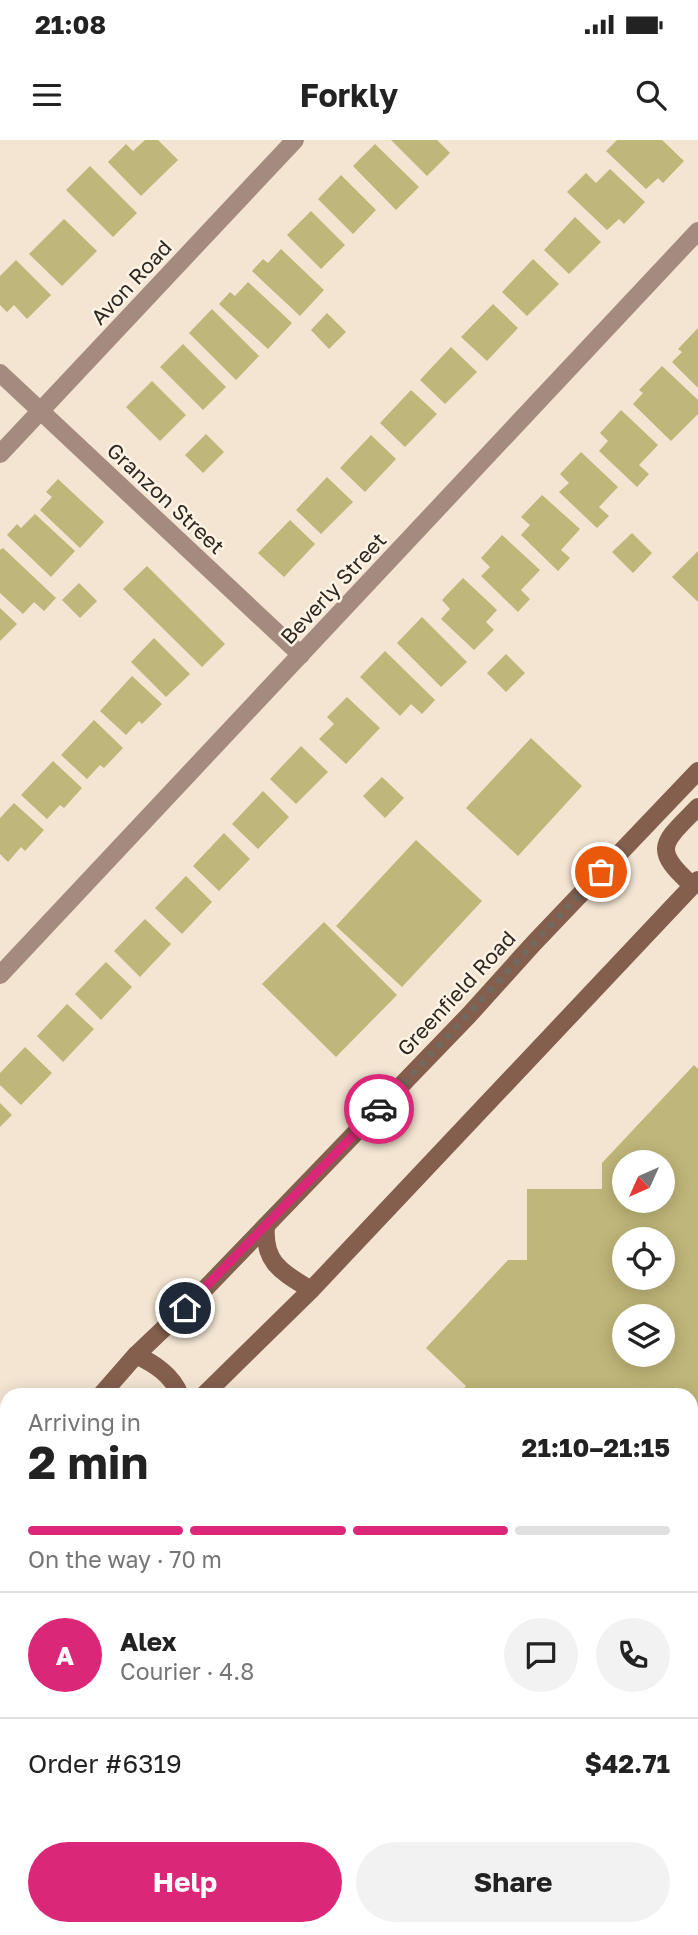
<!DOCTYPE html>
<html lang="en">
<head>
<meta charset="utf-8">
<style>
  body { margin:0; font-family:"Golos Text",sans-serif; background:#f2f2f2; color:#222; height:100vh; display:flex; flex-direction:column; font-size:26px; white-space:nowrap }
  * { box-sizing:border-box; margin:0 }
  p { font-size:23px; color:#767676 }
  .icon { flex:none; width:38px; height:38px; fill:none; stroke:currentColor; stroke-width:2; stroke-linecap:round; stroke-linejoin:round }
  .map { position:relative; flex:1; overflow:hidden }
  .drawer { position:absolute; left:0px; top:1248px; width:698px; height:548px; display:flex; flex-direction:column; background:#fff; border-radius:21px 21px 0 0; box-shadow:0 4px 18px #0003 }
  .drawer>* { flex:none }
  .needle { width:46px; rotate:225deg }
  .controls { position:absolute; left:612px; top:1010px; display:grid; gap:14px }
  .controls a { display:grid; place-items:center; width:63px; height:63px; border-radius:50%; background:#fff; box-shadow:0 4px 18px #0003; font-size:35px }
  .pin { position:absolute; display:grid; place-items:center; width:60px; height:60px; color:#fff; margin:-30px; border:4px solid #fff; border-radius:50%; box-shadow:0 2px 7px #0007 }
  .courier { position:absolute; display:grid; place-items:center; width:70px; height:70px; margin:-35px; border:5px solid #db2777; border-radius:50%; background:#fff; color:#222; box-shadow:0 2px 9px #0007 }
  .headline em { font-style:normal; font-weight:700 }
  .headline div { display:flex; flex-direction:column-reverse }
  .headline { display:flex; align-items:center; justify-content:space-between; height:119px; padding:0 28px }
  h1 { font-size:46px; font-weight:700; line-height:52px }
  .bar { display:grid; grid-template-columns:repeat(4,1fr); gap:10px 7px; align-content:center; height:84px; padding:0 28px }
  .bar i { height:9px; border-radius:5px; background:#e0e0e0 }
  .bar .active { background:#db2777 }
  .bar p { grid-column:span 4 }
  .line { display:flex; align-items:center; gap:18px; padding:0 28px; border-top:2px solid #e0e0e0 }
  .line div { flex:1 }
  .round { display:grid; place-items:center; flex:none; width:74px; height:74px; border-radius:37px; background:#f2f2f2 }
  .button { display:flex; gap:14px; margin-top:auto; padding:14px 28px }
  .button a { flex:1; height:80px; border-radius:42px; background:#db2777; color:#fff; font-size:28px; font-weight:700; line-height:80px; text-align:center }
  .button a+a { background:#f2f2f2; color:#222 }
  .status { display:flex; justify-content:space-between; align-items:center; height:49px; padding:0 35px; background:#fff; direction:ltr }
  .status svg { height:19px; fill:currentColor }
  header { display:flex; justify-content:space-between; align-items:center; height:91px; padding:0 28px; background:#fff; font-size:32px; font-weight:700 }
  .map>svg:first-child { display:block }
  .building { fill:#bfb679; fill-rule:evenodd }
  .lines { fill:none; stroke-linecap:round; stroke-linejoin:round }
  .minor { stroke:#a58b7f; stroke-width:18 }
  .secondary { stroke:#845f4d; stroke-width:18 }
  .done { stroke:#726a5f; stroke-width:7; stroke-dasharray:0 12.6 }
  .route { stroke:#db2777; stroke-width:9 }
  .labels { text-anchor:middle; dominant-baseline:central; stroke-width:5; stroke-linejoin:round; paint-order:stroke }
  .street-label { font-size:21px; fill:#2d2821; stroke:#fef3e4 }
</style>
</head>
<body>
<div class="status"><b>21:08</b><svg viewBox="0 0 49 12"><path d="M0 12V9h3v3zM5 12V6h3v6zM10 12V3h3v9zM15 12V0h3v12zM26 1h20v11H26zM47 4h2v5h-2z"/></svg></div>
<header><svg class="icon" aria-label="menu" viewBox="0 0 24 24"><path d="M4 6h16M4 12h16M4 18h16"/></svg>Forkly<svg class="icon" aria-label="search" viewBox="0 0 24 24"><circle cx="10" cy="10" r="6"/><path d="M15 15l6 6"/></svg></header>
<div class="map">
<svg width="698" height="1795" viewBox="0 0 698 1795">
  <rect width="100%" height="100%" fill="#f3e5d2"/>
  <!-- building -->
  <g class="building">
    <polygon points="145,0 158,0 178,20 141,56 108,22 126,4 133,11"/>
    <polygon points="391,0 437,0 450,13 427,36"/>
    <polygon points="617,0 662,0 684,21 663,43 658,38 646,49 606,11"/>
    <polygon points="375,4 419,47 396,70 353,26"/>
    <polygon points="90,26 137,73 113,97 66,50"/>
    <polygon points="610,29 645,62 624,84 619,79 607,90 567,52 586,33 596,43"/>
    <polygon points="341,35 376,70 353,94 318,59"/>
    <polygon points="311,71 345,105 321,129 287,95"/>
    <polygon points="575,77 601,102 569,134 544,110"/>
    <polygon points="64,79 97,111 62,146 29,114"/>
    <polygon points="281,109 324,150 300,176 252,131 263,119 268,123"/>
    <polygon points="533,119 559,144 527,176 502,152"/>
    <polygon points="16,120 51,155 27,179 14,165 7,172 0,165 0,136"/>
    <polygon points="248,142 292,183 268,209 219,164 230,152 235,156"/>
    <polygon points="493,164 518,188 487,221 461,197"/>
    <polygon points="212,169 259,216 236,240 189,193"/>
    <polygon points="327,173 346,192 329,209 311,190"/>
    <polygon points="698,188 698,248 672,222 682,212 678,209"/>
    <polygon points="183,204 226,247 203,270 160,227"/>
    <polygon points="451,207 477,232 445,264 420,240"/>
    <polygon points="662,226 698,260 698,274 671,301 633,264 643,253 639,250"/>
    <polygon points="152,241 186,275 160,301 126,267"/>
    <polygon points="411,250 437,274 405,307 380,283"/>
    <polygon points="621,270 658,305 639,325 649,334 637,347 599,311 608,301 600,293"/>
    <polygon points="206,294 224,312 203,333 185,315"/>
    <polygon points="371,295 396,319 365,352 340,328"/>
    <polygon points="581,312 618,347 599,367 609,376 597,388 559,352 569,343 560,334"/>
    <polygon points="327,337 353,362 321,394 296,370"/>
    <polygon points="58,339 104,382 80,408 40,370 52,357 46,352"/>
    <polygon points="542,355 580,389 561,410 570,418 558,431 521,395 530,385 521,377"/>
    <polygon points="35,374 75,411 51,437 7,395 17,384 21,388"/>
    <polygon points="290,380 315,404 284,437 258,413"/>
    <polygon points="632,393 652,413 633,433 612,412"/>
    <polygon points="502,395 540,430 521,450 530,459 518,472 481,436 490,427 481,418"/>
    <polygon points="3,408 56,458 44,471 34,462 23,474 0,453 0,410"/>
    <polygon points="698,411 698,462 672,437"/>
    <polygon points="147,426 225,504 202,527 123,449"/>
    <polygon points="463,438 497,470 486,482 494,490 474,510 441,479 450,469 442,460"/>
    <polygon points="79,443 97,461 80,478 62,460"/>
    <polygon points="0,468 17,484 0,501"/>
    <polygon points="422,477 467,522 441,547 397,503"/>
    <polygon points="154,498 190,534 166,557 131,522"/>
    <polygon points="385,511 435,560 422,574 411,564 400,576 360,537"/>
    <polygon points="506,514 525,533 506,552 487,533"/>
    <polygon points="132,536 162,564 142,584 139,581 126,595 100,571"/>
    <polygon points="347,557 380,588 346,624 319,599 334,584 327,577"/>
    <polygon points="94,580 123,608 104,628 100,625 87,639 61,615"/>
    <polygon points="531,598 582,646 518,716 466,668"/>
    <polygon points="301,606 328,632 296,664 270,639"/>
    <polygon points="53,621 82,648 64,668 60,665 47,679 21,655"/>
    <polygon points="382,637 404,658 385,678 363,656"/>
    <polygon points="263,651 289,677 258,709 232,684"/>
    <polygon points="14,663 44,690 25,711 21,707 8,722 0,714 0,678"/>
    <polygon points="224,693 250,719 219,751 193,726"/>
    <polygon points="416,700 482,761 402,847 336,786"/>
    <polygon points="186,736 212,762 182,794 155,768"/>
    <polygon points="145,779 171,804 140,837 114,811"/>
    <polygon points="324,782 397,855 336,917 262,844"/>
    <polygon points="106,822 132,847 101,880 75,854"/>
    <polygon points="67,864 94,889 63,922 37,896"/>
    <polygon points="25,907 52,933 21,965 0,945 0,933"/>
    <path d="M694,925L698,929V1280L691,1288V1255H458L466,1246L426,1208L508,1120H527V1049H602V1023ZM625,1022H663V1060H625ZM625,1099H663V1138H625ZM625,1176H663V1214H625Z"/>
    <polygon points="0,963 12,975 0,987"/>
  </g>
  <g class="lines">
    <!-- minor -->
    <g class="minor">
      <polyline points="0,233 301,515"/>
      <polyline points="0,314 295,0"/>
      <polyline points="0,835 698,91"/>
      <polyline points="691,1420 698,1413"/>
      <polyline points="347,1795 354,1788"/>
    </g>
    <!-- secondary -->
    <g class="secondary">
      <path d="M692,745C650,708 664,702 698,667"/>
      <path d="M266,1086C263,1123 282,1132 311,1150"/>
      <path d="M136,1215C155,1224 172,1235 180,1255"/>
      <polyline points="101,1255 136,1215 201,1153 469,875 534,803 698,631"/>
      <polyline points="204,1255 311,1150 698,740"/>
      <polyline points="0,1363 7,1356"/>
      <polyline points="0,1468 7,1460"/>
      <polyline points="0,1626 7,1633"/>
      <polyline points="173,1788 180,1795"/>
    </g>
  </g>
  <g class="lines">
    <!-- done -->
    <path class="done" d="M379,969C454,891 526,810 601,732"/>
    <!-- route -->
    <polyline class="route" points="185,1168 379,969"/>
  </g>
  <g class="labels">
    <!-- street labels -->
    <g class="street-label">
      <text transform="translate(131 142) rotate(-47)">Avon Road</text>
      <text transform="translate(166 358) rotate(43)">Granzon Street</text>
      <text transform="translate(333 448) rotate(-47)">Beverly Street</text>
      <text transform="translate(456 853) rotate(-47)">Greenfield Road</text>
    </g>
  </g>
</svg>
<div class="controls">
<a><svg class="needle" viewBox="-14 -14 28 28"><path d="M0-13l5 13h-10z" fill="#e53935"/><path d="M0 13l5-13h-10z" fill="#767676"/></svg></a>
<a><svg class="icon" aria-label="locate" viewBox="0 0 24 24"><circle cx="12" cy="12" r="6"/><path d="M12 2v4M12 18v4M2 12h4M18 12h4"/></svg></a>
<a><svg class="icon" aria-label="layers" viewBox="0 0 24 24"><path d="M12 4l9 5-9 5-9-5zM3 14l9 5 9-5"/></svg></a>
</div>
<div class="pin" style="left:601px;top:732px;background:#ea580c"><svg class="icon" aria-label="bag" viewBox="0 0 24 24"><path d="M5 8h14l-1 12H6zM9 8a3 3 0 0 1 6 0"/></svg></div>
<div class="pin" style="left:185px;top:1168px;background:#1f2937"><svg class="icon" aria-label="home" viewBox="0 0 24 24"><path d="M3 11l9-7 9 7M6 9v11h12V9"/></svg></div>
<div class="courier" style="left:379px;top:969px"><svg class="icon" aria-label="car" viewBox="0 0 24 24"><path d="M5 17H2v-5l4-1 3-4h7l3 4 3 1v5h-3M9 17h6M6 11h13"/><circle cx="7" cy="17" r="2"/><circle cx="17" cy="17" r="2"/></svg></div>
<section class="drawer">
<div class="headline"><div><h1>2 min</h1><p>Arriving in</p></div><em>21:10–21:15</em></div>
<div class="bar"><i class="active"></i><i class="active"></i><i class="active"></i><i></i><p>On the way · 70 m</p></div>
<div class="line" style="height:126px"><b class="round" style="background:#db2777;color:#fff">A</b><div><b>Alex</b><p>Courier · 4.8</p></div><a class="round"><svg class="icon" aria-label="chat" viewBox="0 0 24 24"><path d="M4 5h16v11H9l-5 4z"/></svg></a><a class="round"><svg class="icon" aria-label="phone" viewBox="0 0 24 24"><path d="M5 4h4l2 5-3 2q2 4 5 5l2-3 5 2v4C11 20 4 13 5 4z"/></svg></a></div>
<div class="line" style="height:91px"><div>Order #6319</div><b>$42.71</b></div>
<div class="button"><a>Help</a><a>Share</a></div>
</section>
</div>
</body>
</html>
